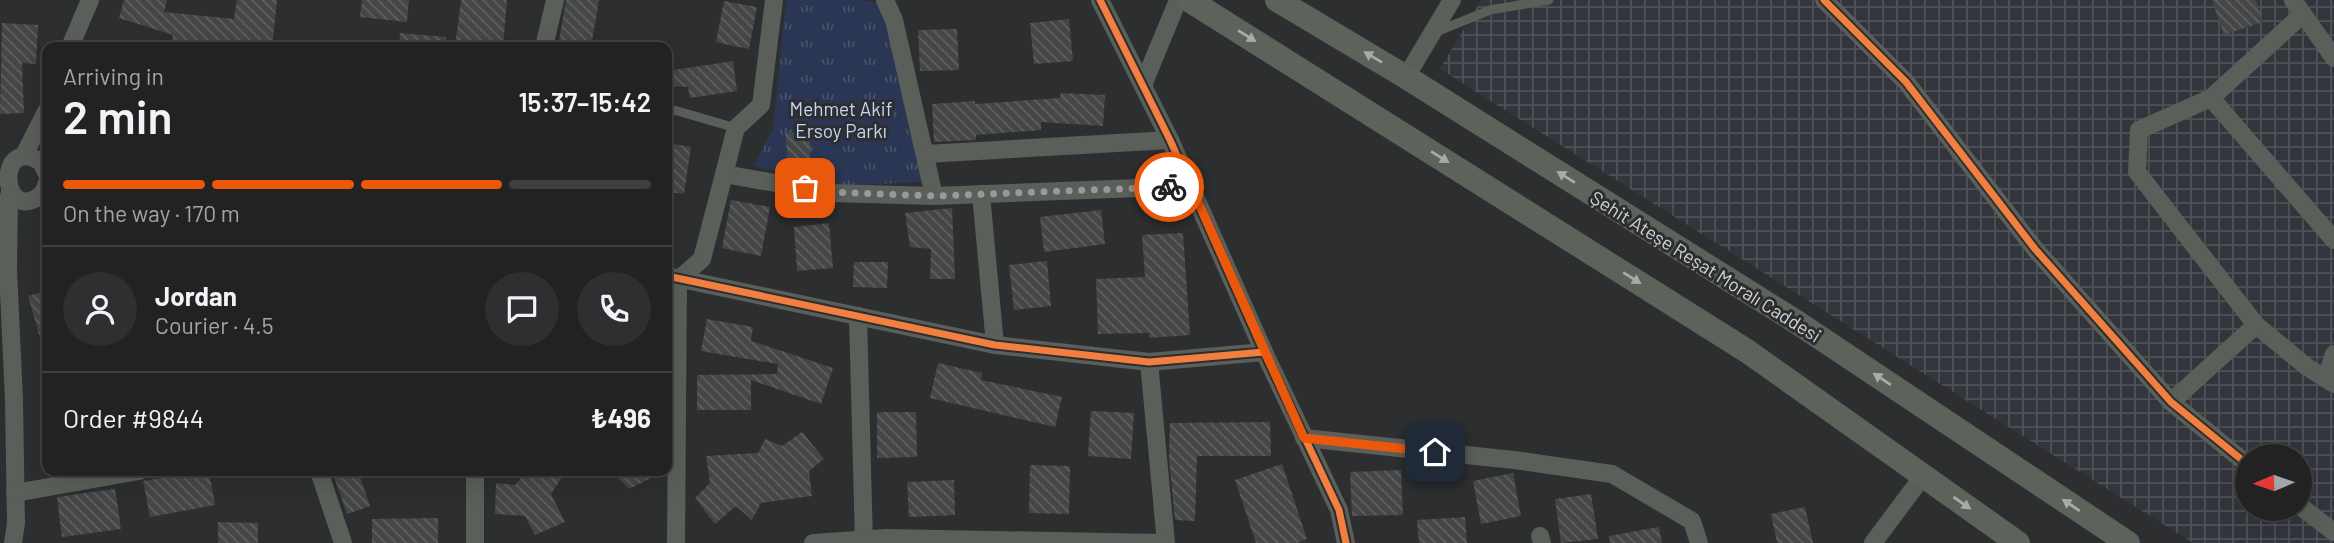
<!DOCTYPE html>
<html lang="en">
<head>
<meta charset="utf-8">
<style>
  body { margin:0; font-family:Barlow,sans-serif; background:#2e2f30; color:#f1f3f6; height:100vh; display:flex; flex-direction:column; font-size:26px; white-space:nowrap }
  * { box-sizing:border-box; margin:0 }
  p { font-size:23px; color:#a2a4a6 }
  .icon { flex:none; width:38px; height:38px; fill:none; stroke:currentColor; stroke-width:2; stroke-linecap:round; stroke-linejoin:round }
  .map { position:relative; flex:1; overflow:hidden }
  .side { position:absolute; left:42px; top:42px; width:630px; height:434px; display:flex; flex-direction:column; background:#222223; border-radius:14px; box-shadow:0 7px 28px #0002,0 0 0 2px #3f3f41 }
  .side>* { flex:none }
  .needle { width:46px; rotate:268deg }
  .controls { position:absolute; left:2235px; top:444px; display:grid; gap:14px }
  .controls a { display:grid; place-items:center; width:77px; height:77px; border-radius:50%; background:#222223; box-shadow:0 7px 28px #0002,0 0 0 2px #3f3f41; font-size:35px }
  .pin { position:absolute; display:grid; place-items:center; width:60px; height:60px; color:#fff; margin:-30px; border-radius:14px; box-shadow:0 4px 10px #0006 }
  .courier { position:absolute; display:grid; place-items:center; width:70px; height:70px; margin:-35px; border:5px solid #ea580c; border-radius:50%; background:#fff; color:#222; box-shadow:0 2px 9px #0007 }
  .headline em { font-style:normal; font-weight:600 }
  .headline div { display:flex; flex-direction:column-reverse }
  .headline { display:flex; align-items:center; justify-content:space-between; height:119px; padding:0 21px }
  h1 { font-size:46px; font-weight:600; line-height:52px }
  .bar { display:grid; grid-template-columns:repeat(4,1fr); gap:10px 7px; align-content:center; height:84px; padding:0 21px }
  .bar i { height:9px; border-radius:5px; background:#3f3f41 }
  .bar .active { background:#ea580c }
  .bar p { grid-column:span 4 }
  .line { display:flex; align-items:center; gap:18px; padding:0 21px; border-top:2px solid #3f3f41 }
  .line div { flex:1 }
  .round { display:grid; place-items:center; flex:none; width:74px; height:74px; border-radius:37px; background:#2e2f30 }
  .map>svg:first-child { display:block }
  .industrial { fill:url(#industrial-grid); fill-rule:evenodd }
  .grass { fill:url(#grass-tufts) }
  .building { fill:url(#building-back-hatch) }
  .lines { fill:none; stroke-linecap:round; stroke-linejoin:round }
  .lane { stroke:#5a5f59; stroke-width:9 }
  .street { stroke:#5a5f59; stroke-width:18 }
  .secondary { stroke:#5d635b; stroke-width:24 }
  .cycleway-casing { stroke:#2c2e30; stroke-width:11 }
  .cycleway { stroke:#f27e40; stroke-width:7 }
  .oneway { fill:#a8abaa }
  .done { stroke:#98999a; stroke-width:7; stroke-dasharray:0 12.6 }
  .route { stroke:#ea580c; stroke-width:9 }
  .labels { text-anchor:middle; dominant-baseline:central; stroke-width:6; stroke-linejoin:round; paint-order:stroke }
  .park-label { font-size:19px; fill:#c8d5f5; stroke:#2c2e30 }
  .street-label { font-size:19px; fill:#d1d2d4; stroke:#2c2e30 }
</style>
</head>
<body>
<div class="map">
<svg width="2334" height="543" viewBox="0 0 2334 543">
  <defs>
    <pattern id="industrial-grid" width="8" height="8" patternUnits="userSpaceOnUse" patternTransform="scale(1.75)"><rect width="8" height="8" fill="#33353c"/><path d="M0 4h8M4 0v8" fill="none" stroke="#505157"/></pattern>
    <pattern id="grass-tufts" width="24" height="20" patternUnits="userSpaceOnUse" patternTransform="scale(1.75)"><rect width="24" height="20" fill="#2a3653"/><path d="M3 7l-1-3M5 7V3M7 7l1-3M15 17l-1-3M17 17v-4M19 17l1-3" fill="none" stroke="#48526b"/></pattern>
    <pattern id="building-back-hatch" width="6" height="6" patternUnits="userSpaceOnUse" patternTransform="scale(1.75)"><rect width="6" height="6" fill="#454647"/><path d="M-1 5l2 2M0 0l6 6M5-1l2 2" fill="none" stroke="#5f6061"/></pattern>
  </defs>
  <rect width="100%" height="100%" fill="#2d2e2f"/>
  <!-- industrial -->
  <path class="industrial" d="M1481,0H2334V543H2193L1440,69ZM2247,457H2300V509H2247Z"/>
  <!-- grass -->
  <polygon class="grass" points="786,0 858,0 880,3 892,47 922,182 831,186 754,166 773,129"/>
  <!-- building -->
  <g class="building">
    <polygon points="124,0 167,0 164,12 234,19 237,0 277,0 272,47 222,45 221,47 171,47 173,35 119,18"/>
    <polygon points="362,0 409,0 407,22 360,17"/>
    <polygon points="461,0 507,0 503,47 455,47"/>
    <polygon points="566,0 599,0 591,47 558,47"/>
    <polygon points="2212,0 2256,0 2263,22 2224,35"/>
    <polygon points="724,1 757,7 749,49 716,42"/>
    <polygon points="1069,19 1073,61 1034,64 1030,23"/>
    <polygon points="2,23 38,25 36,64 22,63 24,113 0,114"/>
    <polygon points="957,29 959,70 920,71 918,30"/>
    <polygon points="400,33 446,37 446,47 399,47"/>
    <polygon points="733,61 737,91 690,98 688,87 667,86 667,71"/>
    <polygon points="1061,93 1105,95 1103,126 1041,122 1041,130 976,135 976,140 934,142 932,104 975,101 975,104 1060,98"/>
    <polygon points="785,133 810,133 810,169 789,169"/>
    <polygon points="667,143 691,147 684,194 667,192"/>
    <polygon points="731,200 770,207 761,256 722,248"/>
    <polygon points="952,208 955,279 930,279 931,249 910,247 905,213"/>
    <polygon points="1101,210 1105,244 1044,252 1040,217"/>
    <polygon points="829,223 833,268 797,271 794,227"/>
    <polygon points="1183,233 1190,335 1149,338 1149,333 1098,334 1096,279 1145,277 1142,235"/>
    <polygon points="1047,261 1051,306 1014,310 1009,265"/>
    <polygon points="854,262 888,262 887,288 853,287"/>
    <polygon points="47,291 47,348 43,348 28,296"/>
    <polygon points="707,319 753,327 751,341 833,368 821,404 751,380 751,410 697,410 697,375 777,374 778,364 701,351"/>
    <polygon points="938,363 982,373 981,380 1062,397 1055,427 930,398"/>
    <polygon points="1091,411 1134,413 1131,459 1088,456"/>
    <polygon points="877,412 916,412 917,457 877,458"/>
    <polygon points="1270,422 1271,456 1197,456 1195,521 1175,520 1169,458 1170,423"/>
    <polygon points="802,432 824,459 809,471 812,496 761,503 752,520 736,506 715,524 695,498 710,483 706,456 758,453 765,439 782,446"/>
    <polygon points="1282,464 1307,539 1297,543 1256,543 1235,480"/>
    <polygon points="1030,465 1070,466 1069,514 1029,513"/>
    <polygon points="1401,470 1403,515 1352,516 1350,472"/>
    <polygon points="200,471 209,471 215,505 150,517 143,481"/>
    <polygon points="332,471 358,471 370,506 347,514"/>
    <polygon points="527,471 566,471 551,494 565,522 535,535 525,516 495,514 496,483 515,485"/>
    <polygon points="611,471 665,471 629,489"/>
    <polygon points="1513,473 1521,516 1481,524 1473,481"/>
    <polygon points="954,480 955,515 909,517 907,482"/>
    <polygon points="115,489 121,529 62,537 57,497"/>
    <polygon points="1591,494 1598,539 1561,543 1555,499"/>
    <polygon points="1805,507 1813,543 1777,543 1771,514"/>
    <polygon points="1465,517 1467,543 1419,543 1417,520"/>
    <polygon points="438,518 438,543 372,543 372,519"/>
    <polygon points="218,522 258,523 258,543 218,543"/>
    <polygon points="1659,527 1662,543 1610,543 1609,536"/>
  </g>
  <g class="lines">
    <!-- lane -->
    <g class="lane">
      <polyline points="1436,32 1490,10 1549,0"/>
      <polyline points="667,108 736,128"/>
    </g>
    <!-- street -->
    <g class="street">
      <polyline points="885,0 894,20 934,196"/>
      <polyline points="1100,0 1170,140 1264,352 1339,510 1346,543"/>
      <polyline points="1824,0 1906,82 2035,249 2171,402 2247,464"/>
      <polyline points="2293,0 2334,58"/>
      <polyline points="70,47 90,0"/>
      <polyline points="544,47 555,0"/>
      <polyline points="1406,77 1452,0"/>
      <polyline points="1143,85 1178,0"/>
      <polyline points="2211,98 2334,240"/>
      <polyline points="926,154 1170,140"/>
      <polyline points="24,155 47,110"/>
      <path d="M47,174L41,162C0,136 0,208 29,201C39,199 45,192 47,183"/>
      <polyline points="724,174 832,193 934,196 1190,186"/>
      <polyline points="981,194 995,345"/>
      <polyline points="9,195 8,270 14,400 16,523 13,543"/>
      <polyline points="667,276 995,345 1149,362 1264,352"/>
      <polyline points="858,316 864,543"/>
      <polyline points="2256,325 2307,367 2334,384"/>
      <polyline points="1149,362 1166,543"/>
      <polyline points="2326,379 2334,354"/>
      <polyline points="2171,402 2256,325 2137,172 2139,130 2211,98 2303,14"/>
      <polyline points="1304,438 1514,460 1612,474 1692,521 1699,543"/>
      <polyline points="319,471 343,543"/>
      <polyline points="475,471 475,543"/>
      <polyline points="15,493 139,471"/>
      <polyline points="2300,506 2334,532"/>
      <polyline points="1540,536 1542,543"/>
      <polyline points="676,543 678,280 702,259 736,128 761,105 774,0"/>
      <polyline points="813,543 887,538 1161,543"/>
      <polyline points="1873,543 1923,476"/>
    </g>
    <!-- secondary -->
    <g class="secondary">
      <polyline points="1189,0 1747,351 2018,543"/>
      <polyline points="1277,0 1406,77 1798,323 2128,543"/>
    </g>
    <!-- cycleway casing -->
    <g class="cycleway-casing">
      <g id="cycleway">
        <polyline points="1100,0 1170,140 1264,352 1339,510 1346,543"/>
        <polyline points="1824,0 1906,82 2035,249 2171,402 2247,464"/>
        <polyline points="667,276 995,345 1149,362 1264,352"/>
      </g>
    </g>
    <!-- cycleway -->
    <use href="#cycleway" class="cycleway"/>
  </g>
  <!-- one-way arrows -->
  <defs><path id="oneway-solid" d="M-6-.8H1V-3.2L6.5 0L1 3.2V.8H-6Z" transform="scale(1.75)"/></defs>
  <g class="oneway">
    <use href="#oneway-solid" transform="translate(1247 36) rotate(32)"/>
    <use href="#oneway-solid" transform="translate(1373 57) rotate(-149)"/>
    <use href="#oneway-solid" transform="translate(1440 157) rotate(32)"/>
    <use href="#oneway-solid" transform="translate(1566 177) rotate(-148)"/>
    <use href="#oneway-solid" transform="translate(1632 278) rotate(32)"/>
    <use href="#oneway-solid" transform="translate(1882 379) rotate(-146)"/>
    <use href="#oneway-solid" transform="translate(1962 503) rotate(35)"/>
    <use href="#oneway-solid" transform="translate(2071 505) rotate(-146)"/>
  </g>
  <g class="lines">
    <!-- done -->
    <polyline class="done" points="805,188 832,192 934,196 1169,187"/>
    <!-- route -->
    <polyline class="route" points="1169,187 1191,186 1304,438 1435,452"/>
  </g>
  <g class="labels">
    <!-- park labels -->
    <g class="park-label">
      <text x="841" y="108">Mehmet Akif<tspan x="841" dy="22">Ersoy Parkı</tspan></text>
    </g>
    <!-- street labels -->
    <g class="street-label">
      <text transform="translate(1706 266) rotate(32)">Şehit Ateşe Reşat Moralı Caddesi</text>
    </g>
  </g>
</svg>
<div class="controls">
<a><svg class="needle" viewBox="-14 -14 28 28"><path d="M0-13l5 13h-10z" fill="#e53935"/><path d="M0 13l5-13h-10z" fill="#a2a4a6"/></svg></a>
</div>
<div class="pin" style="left:805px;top:188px;background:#ea580c"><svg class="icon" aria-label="bag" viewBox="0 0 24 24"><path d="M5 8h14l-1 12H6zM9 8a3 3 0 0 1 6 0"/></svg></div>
<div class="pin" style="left:1435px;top:452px;background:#1f2937"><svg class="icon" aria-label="home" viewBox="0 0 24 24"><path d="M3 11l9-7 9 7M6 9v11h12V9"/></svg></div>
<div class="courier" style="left:1169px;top:187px"><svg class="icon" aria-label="bike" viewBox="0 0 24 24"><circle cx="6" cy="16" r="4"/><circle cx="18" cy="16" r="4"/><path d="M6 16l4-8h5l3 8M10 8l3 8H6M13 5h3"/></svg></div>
<section class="side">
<div class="headline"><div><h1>2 min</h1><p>Arriving in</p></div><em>15:37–15:42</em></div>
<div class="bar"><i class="active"></i><i class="active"></i><i class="active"></i><i></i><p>On the way · 170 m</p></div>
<div class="line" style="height:126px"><a class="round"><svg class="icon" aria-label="person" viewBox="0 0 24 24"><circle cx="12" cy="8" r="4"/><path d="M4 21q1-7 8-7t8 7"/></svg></a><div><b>Jordan</b><p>Courier · 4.5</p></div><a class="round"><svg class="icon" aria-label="chat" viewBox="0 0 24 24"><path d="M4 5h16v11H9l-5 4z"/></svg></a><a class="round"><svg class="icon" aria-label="phone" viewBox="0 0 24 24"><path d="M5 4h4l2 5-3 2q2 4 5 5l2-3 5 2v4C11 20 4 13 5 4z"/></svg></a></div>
<div class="line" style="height:91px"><div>Order #9844</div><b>₺496</b></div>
</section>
</div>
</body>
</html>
